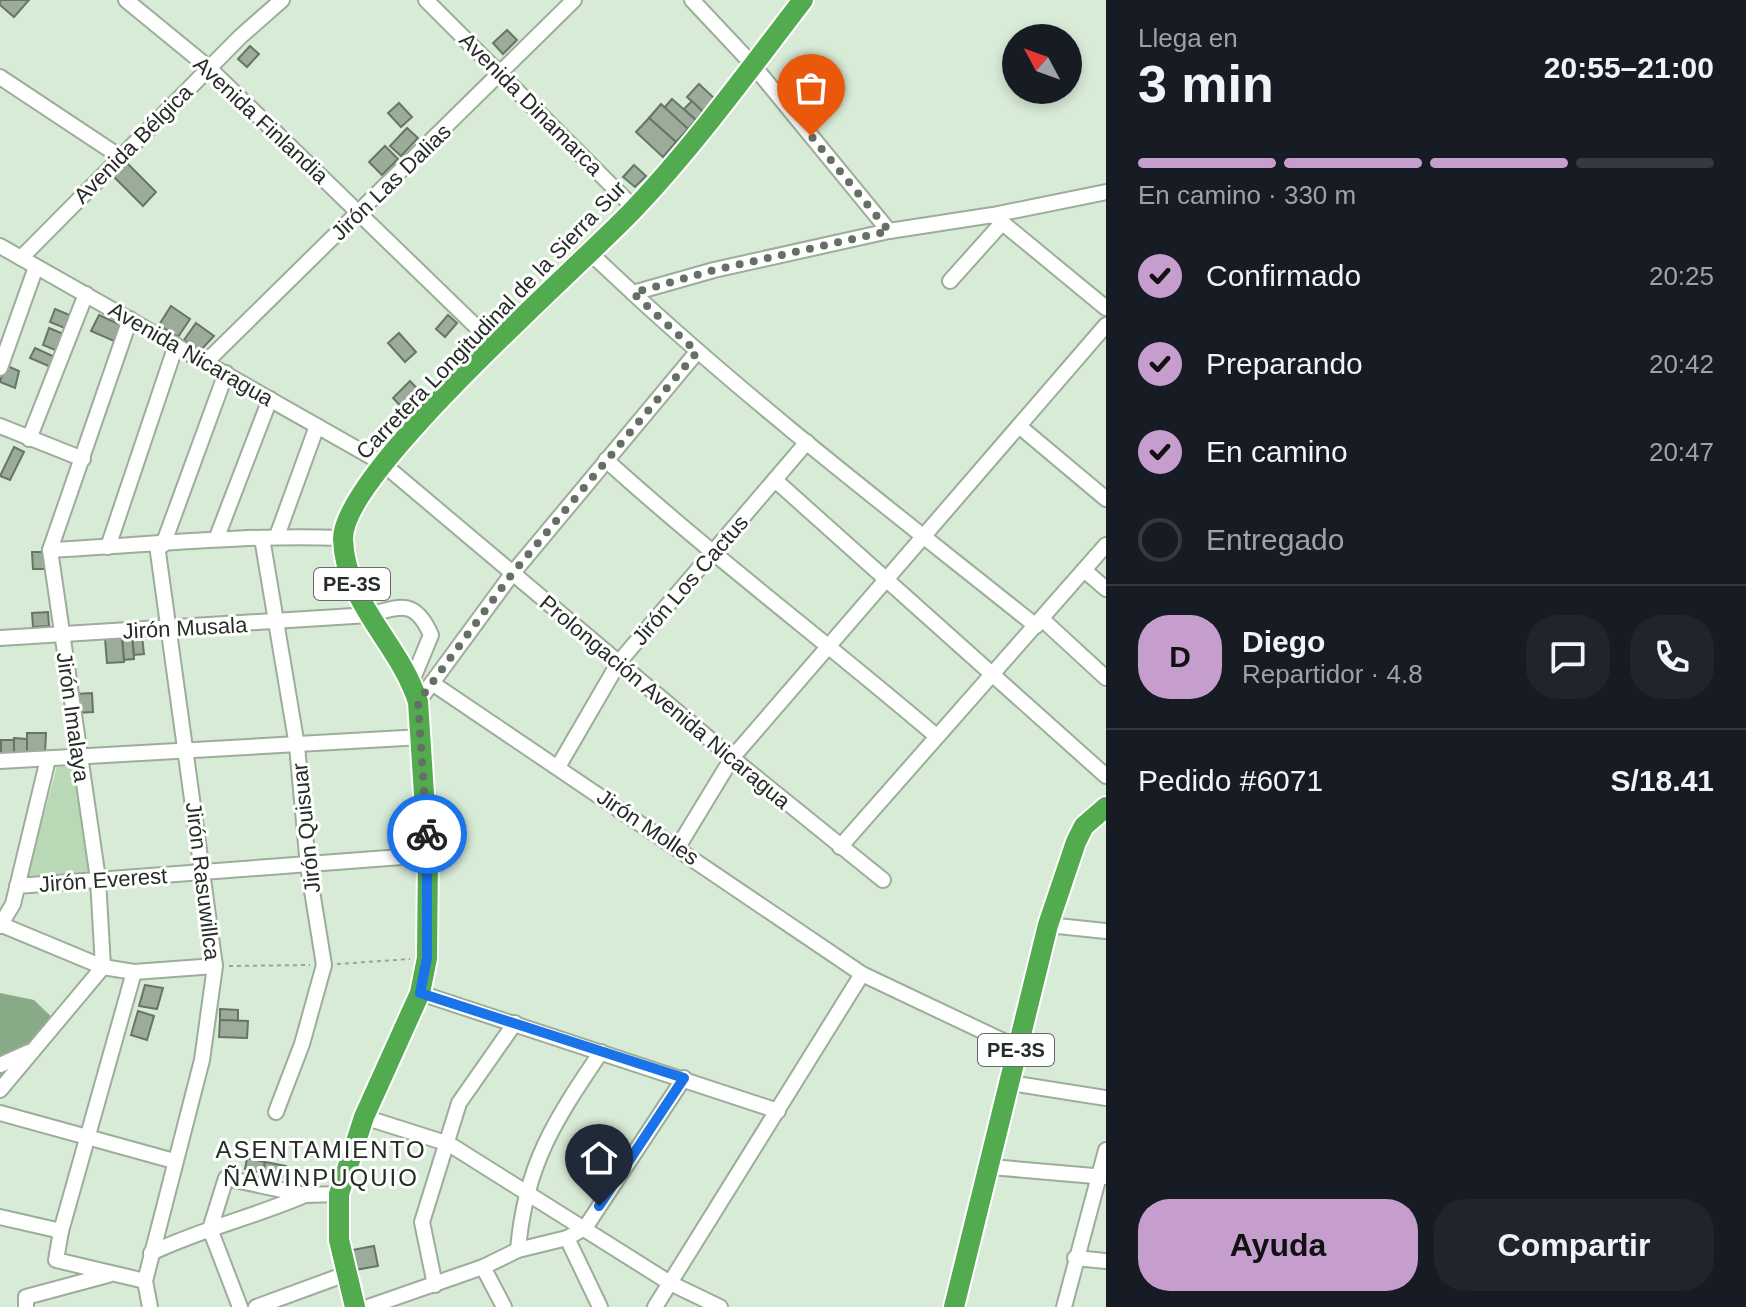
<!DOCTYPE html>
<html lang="es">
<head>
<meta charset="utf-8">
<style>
  body { margin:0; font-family:Arial,sans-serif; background:#20242c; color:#f1f3f6; height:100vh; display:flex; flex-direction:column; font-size:30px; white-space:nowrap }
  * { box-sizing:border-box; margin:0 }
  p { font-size:26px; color:#9ea1a6 }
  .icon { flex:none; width:44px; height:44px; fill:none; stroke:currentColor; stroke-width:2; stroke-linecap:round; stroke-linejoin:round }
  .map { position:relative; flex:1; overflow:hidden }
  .details { display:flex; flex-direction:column; background:#171b24; width:640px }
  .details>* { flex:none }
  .needle { width:52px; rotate:311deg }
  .fabs { position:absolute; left:1002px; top:24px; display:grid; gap:16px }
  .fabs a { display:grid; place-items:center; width:80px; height:80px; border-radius:50%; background:#171b24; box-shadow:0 4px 12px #0003; font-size:40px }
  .pin { position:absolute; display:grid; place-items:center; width:68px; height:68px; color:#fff; margin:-82px -34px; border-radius:50% 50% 50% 0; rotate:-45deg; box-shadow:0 0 8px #0007 }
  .pin .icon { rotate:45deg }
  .courier { position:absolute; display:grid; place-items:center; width:80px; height:80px; margin:-40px; border:6px solid #1a73e8; border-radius:50%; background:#fff; color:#222; box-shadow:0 2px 10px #0007 }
  .head em { font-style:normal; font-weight:600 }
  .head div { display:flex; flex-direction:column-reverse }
  .head { display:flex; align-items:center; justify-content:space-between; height:136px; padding:0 32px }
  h1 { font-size:52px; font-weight:600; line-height:60px }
  .bar { display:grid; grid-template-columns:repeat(4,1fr); gap:12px 8px; align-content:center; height:96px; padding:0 32px }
  .bar i { height:10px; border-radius:6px; background:#363941 }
  .bar .selected { background:#c69ece }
  .bar p { grid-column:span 4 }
  .line { display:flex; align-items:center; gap:20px; padding:0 32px; border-top:2px solid #363941 }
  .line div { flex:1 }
  .round { display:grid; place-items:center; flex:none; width:84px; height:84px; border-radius:32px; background:#20242c }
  ol { padding:0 32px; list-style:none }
  li { display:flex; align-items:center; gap:24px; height:88px }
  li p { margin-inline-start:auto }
  li .icon { padding:8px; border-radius:50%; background:#c69ece; color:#111; stroke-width:4 }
  li:last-child { color:#9ea1a6 }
  li i { width:44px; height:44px; border:4px solid #363941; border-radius:50% }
  .primary-button { display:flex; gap:16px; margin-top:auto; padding:16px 32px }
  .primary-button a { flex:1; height:92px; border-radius:32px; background:#c69ece; color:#111; font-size:32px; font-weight:600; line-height:92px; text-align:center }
  .primary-button a+a { background:#20242c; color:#f1f3f6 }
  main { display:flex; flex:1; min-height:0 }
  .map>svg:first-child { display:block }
  .green { fill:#b9d9b6 }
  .forest { fill:#89aa86 }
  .building { fill:#9bad9a; stroke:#667664; stroke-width:2 }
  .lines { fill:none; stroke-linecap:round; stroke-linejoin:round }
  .minor-casing { stroke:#9cad9a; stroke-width:18 }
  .highway-casing { stroke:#fff; stroke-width:24 }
  .path { stroke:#97a596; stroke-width:2; stroke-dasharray:4 4; stroke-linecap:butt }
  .minor { stroke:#fff; stroke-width:14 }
  .highway { stroke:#52ab4e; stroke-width:20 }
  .done { stroke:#647064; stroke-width:8; stroke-dasharray:0 14.4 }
  .route { stroke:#1a73e8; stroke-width:10 }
  .labels { text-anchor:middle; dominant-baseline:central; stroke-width:6; stroke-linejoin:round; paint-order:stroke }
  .shield { fill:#fff; stroke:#676c67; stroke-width:2 }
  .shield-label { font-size:20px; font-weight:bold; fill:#262d26 }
  .street-label { font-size:22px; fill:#262d26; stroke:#fff }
  .neighbourhood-label { font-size:24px; letter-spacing:2px; fill:#262d26; stroke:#fff }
</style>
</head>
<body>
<main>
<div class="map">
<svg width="1106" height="1307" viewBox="0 0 1106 1307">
  <rect width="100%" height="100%" fill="#d8ebd7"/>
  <!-- green -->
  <polygon class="green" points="73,765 78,771 91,871 87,876 26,880 57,767"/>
  <!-- forest -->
  <polygon class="forest" points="0,993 34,1000 60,1025 24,1075 0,1082"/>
  <!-- building -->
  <g class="building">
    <polygon points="0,0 29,0 14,17 0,5"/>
    <polygon points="507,30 517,40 503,54 493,43"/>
    <polygon points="250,46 259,54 247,67 238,59"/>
    <polygon points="699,84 715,99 703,112 687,97"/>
    <polygon points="672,99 696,120 688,129 664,108"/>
    <polygon points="692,101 703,112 696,120 684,109"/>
    <polygon points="399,103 412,117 401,127 388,113"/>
    <polygon points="661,104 688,129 676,142 649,118"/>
    <polygon points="649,118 676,142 663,157 636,132"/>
    <polygon points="407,128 418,138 401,156 390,146"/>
    <polygon points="385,146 398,159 382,175 369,162"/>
    <polygon points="121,157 156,192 143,206 108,171"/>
    <polygon points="634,165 646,176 635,187 623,177"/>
    <polygon points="171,306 190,319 178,337 159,325"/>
    <polygon points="55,309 72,316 67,329 50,322"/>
    <polygon points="99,315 121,325 114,341 91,331"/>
    <polygon points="448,315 457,323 445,337 436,329"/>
    <polygon points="196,323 214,336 200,351 184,340"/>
    <polygon points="49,328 66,335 60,352 43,345"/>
    <polygon points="399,333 416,352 405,362 388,343"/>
    <polygon points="35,348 57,358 53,368 30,358"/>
    <polygon points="5,365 19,371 15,388 0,382"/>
    <polygon points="410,381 424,396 407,413 393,398"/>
    <polygon points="14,447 24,452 10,480 0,476"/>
    <polygon points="32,552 46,552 46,569 33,569"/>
    <polygon points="48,612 49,626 33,627 32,613"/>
    <polygon points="132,636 142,636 144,654 134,655"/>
    <polygon points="132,636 134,659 124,660 122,637"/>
    <polygon points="122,637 124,662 107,663 105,639"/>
    <polygon points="92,693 93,712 76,713 75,694"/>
    <polygon points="27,733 46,733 45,753 27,753"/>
    <polygon points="14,738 27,739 27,753 14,753"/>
    <rect x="1" y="740" width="13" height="13"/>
    <polygon points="145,985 163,988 157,1009 139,1006"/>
    <polygon points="220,1009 238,1010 238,1021 220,1020"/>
    <polygon points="138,1011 154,1016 147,1040 131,1035"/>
    <polygon points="220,1020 248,1021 247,1038 219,1037"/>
    <polygon points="247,1158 265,1162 263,1173 245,1169"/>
    <polygon points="265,1162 286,1166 283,1177 263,1173"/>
    <polygon points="374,1246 378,1266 355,1270 352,1250"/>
  </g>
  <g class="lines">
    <!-- minor casing -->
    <g class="minor-casing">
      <g id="minor">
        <polyline points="126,0 209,68 495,345"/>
        <polyline points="426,0 635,209"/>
        <polyline points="692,0 753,65 889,231"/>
        <polyline points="0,77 119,156"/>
        <polyline points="993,215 1106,308"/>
        <polyline points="0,246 382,463 732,758 883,880"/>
        <polyline points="589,252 633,293 714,270 889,231 993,215 1106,192"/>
        <polyline points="21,258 241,36 282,0"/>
        <polyline points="950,281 1002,223"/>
        <path d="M633,293C761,411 900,517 1036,626"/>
        <polyline points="206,362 574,0"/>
        <polyline points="0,368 36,267"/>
        <polyline points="0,426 83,459"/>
        <polyline points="1019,426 1106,499"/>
        <polyline points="29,439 86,294"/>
        <path d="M606,460C712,556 826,642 935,735"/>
        <polyline points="775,480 1106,776"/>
        <polyline points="277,536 317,426"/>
        <polyline points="217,537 270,399"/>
        <polyline points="262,538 297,746 308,866 324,965 302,1044 276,1112"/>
        <polyline points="163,545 226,373"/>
        <polyline points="108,547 176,345"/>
        <path d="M50,550C149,545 245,534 343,538"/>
        <polyline points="1084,570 1106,589"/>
        <polyline points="1043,620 1106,678"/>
        <path d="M0,638L369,615C401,606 415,599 431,635L412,681"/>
        <polyline points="432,683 862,974 1016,1047"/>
        <polyline points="418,702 512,574 697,352"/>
        <polyline points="0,761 422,737"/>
        <polyline points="558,767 619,662 807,442"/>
        <polyline points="678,847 732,758 1106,325"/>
        <polyline points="840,847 1106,545"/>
        <polyline points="17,886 428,855"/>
        <polyline points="2,925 103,967 134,972 215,966"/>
        <polyline points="1048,925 1106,931"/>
        <polyline points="0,926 13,904 48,759"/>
        <polyline points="134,972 61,1231 56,1260 145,1281"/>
        <polyline points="420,993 778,1111"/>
        <polyline points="0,1065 29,1052"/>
        <polyline points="1010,1083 1106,1098"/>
        <polyline points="0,1090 103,967 98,879 50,550 130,319"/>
        <polyline points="0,1113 174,1161"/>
        <polyline points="364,1117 449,1144 670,1283 720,1307"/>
        <polyline points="991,1167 1106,1177"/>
        <polyline points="0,1217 61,1231"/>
        <polyline points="567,1238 600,1307"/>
        <path d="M518,1250C525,1165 555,1120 601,1052"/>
        <path d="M151,1253C201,1229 254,1217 305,1195"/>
        <polyline points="1075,1258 1106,1261"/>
        <polyline points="483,1267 504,1307"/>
        <polyline points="435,1285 422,1222 459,1103 515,1023"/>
        <polyline points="26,1307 26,1297 108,1275"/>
        <polyline points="150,1307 145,1281 202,1060 215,966 157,545"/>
        <polyline points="240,1307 210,1229 226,1178 305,1195 339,1194"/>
        <polyline points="256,1307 346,1274"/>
        <polyline points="368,1307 483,1267 518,1250 567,1238 585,1228 684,1078"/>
        <polyline points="655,1307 862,974"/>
        <polyline points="1064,1307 1106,1150"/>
      </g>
    </g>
    <!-- highway casing -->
    <g class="highway-casing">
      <g id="highway">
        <path d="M355,1307L339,1240V1194L364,1117L420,993L427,958L428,855L418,702C400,644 345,604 343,539C342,472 582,265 636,207C697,142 749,70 803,0"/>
        <polyline points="954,1307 1048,925 1076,842 1084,826 1106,807"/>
      </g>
    </g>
    <!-- path -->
    <g class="path">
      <polyline points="337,964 410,959"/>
      <polyline points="229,966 310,965"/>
    </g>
    <!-- minor -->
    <use href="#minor" class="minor"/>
    <!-- highway -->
    <use href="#highway" class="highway"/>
  </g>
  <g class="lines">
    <!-- done -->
    <polyline class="done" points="427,834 418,702 512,574 697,352 633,293 714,270 889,231 811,136"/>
    <!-- route -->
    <polyline class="route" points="427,834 427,958 420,993 684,1078 599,1206"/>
  </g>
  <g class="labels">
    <!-- shield labels -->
    <g class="shield">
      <rect x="314" y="568" width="76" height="32" rx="6"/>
      <rect x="978" y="1034" width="76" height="32" rx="6"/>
    </g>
    <g class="shield-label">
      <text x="352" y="584">PE-3S</text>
      <text x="1016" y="1050">PE-3S</text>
    </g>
    <!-- street labels -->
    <g class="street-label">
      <text transform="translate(531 104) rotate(45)">Avenida Dinamarca</text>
      <text transform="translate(261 120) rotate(43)">Avenida Finlandia</text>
      <text transform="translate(133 144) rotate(-45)">Avenida Bélgica</text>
      <text transform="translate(391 182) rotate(-44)">Jirón Las Dalias</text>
      <text transform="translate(491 320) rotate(-46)">Carretera Longitudinal de la Sierra Sur</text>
      <text transform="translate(191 354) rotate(30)">Avenida Nicaragua</text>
      <text transform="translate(690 580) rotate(-49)">Jirón Los Cactus</text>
      <text transform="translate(185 628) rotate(-3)">Jirón Musala</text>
      <text transform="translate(665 702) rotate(40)">Prolongación Avenida Nicaragua</text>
      <text transform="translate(73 717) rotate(82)">Jirón Imalaya</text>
      <text transform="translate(648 827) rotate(34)">Jirón Molles</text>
      <text transform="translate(306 828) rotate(-96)">Jirón Quisuar</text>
      <text transform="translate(103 880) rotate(-4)">Jirón Everest</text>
      <text transform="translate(203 881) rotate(83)">Jirón Rasuwillca</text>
    </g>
    <!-- neighbourhood labels -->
    <g class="neighbourhood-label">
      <text x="321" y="1149">ASENTAMIENTO<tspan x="321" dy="28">ÑAWINPUQUIO</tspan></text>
    </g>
  </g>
</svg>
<div class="fabs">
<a><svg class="needle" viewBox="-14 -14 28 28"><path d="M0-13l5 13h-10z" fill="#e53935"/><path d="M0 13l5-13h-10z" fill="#9ea1a6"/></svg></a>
</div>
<div class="pin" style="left:811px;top:136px;background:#ea580c"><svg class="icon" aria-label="bag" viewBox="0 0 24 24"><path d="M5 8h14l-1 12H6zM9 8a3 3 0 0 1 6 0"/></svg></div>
<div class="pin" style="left:599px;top:1206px;background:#1f2937"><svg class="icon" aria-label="home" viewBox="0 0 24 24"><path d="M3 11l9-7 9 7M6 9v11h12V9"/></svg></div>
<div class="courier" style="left:427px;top:834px"><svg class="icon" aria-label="bike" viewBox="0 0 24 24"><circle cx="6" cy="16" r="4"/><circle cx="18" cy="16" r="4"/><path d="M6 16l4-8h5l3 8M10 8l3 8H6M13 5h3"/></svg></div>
</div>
<section class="details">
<div class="head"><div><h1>3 min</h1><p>Llega en</p></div><em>20:55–21:00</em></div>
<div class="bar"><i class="selected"></i><i class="selected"></i><i class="selected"></i><i></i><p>En camino · 330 m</p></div>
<ol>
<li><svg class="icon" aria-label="check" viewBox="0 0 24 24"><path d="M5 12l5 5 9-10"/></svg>Confirmado<p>20:25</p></li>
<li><svg class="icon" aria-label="check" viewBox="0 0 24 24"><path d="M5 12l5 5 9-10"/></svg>Preparando<p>20:42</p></li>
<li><svg class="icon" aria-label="check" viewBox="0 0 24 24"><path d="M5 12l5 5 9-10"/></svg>En camino<p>20:47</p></li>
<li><i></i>Entregado</li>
</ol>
<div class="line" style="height:144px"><b class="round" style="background:#c69ece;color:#111">D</b><div><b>Diego</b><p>Repartidor · 4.8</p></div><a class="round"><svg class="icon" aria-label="chat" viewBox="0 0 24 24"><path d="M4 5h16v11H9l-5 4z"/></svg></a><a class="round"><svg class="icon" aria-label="phone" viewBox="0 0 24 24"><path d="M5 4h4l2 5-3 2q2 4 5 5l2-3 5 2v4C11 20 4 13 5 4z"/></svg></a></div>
<div class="line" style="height:104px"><div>Pedido #6071</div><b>S/18.41</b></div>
<div class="primary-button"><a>Ayuda</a><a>Compartir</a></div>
</section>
</main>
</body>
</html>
